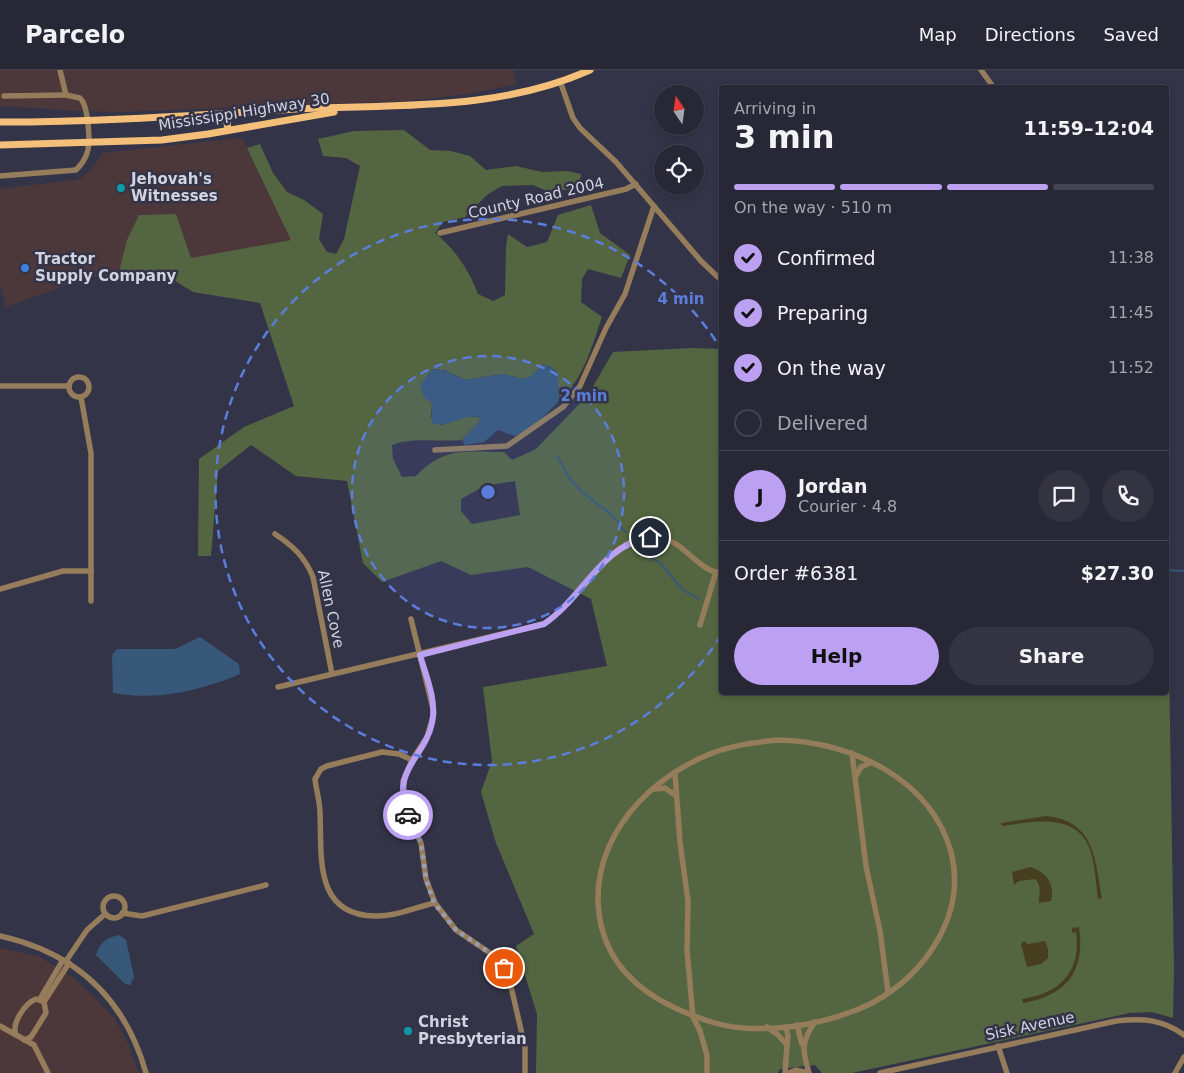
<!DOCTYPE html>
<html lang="en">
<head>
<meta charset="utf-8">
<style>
  body { margin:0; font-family:"DejaVu Sans",sans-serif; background:#333342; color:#f1f3f6; height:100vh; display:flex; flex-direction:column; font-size:19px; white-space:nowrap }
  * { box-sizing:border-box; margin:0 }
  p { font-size:16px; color:#a4a5ad }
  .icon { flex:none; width:28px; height:28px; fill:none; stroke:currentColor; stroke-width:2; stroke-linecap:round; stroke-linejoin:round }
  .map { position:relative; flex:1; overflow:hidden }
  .details { position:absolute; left:719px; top:15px; width:450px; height:610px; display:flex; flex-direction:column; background:#272736; border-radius:5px; box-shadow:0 2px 8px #0003,0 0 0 1px #434451 }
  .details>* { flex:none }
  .needle { width:32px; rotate:347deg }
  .fabs { position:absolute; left:654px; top:15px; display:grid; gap:10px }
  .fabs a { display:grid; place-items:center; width:50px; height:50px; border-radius:50%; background:#272736; box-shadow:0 2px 8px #0003,0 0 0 1px #434451; font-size:25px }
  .pin { position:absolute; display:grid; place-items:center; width:42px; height:42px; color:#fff; margin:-21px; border:2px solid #fff; border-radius:50%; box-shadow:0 1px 5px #0007 }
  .courier { position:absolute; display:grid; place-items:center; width:50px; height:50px; margin:-25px; border:4px solid #bca0f2; border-radius:50%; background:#fff; color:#222; box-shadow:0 1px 6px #0007 }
  .summary em { font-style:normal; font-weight:800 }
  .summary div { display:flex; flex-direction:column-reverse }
  .summary { display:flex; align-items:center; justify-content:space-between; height:85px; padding:0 15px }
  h1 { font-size:32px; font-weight:800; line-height:38px }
  .bar { display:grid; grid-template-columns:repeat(4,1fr); gap:8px 5px; align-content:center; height:60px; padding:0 15px }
  .bar i { height:6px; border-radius:4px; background:#434451 }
  .bar .selected { background:#bca0f2 }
  .bar p { grid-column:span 4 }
  .line { display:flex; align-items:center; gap:12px; padding:0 15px; border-top:1px solid #434451 }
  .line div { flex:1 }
  .round { display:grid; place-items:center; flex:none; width:52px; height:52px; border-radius:26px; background:#333342 }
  ol { padding:0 15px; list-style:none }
  li { display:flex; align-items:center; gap:15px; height:55px }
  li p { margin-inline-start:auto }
  li .icon { padding:5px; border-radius:50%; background:#bca0f2; color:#111; stroke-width:4 }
  li:last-child { color:#a4a5ad }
  li i { width:28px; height:28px; border:2px solid #434451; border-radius:50% }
  .primary-button { display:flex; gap:10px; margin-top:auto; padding:10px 15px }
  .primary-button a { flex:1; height:58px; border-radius:30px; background:#bca0f2; color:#111; font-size:20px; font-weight:800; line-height:58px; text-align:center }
  .primary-button a+a { background:#333342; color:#f1f3f6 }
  header { display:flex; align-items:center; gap:30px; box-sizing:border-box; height:70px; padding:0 25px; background:#272736; border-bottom:1px solid #434451 }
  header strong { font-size:24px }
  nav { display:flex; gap:28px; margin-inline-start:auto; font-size:18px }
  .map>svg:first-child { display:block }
  .commercial { fill:#4c383b }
  .green { fill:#546641; fill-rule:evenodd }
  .sand { fill:#463e1e }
  .water { fill:#375879 }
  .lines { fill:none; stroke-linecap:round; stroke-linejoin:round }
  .stream { stroke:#375879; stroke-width:2 }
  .minor { stroke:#957c5a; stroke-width:5.5 }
  .major { stroke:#f4bf78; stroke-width:7 }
  .done { stroke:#9b9bab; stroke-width:5; stroke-dasharray:0 9 }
  .route { stroke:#bca0f2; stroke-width:6 }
  .ring { fill:none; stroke:#5c7ddb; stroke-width:2.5; stroke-dasharray:9 6 }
  .culture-dot { fill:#0f9aa8; stroke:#343448; stroke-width:2 }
  .shop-dot { fill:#3f7fe0; stroke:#343448; stroke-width:2 }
  .labels { text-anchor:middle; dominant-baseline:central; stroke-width:5; stroke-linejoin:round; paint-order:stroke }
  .street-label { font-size:15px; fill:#d2d3e0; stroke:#343448 }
  .poi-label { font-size:15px; font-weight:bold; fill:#d2d3e0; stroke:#343448; text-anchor:start }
  .centre { fill:#5c7ddb; stroke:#343448; stroke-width:2.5 }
  .ring-label { font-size:15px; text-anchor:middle; font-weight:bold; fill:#5c7ddb; stroke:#343448; stroke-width:5; stroke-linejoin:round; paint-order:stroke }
</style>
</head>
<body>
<header>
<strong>Parcelo</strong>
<nav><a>Map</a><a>Directions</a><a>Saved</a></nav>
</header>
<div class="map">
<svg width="1184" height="1003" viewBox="0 0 1184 1003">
  <rect width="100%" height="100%" fill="#343448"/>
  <!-- commercial -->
  <g class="commercial">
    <polygon points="0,0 514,0 516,14 470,24 405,31 122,42 79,41 0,36"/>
    <polygon points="242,68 292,170 86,208 6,237 0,214 0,119 81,109 94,97 102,83"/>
    <polygon points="0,878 38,886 74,908 93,926 115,949 128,974 139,1003 0,1003"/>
  </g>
  <!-- green -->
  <path class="green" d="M404,60L430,80L451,81L470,86L486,100L516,96L542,102L567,101L581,104L579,118L549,122L533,115L502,116L488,124L465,147L443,152L435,163C455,179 469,200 478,224L493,231L505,225L506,177L508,164L527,177L547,172L558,145L591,135L600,163L630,185L621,208L588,199L582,209L581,232L602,247C591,279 584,308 559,331L560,321L543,295L530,307L523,309L503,304L466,310L444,300L432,299L428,329L432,333L431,347L441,355L465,346L479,347L480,351L462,370C441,372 410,367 392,375L393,389L402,407L416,406C445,376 465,382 504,382L512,390L536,379L588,325L613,282L692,278L721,279V622H1166V594L1169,593L1174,899L1173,948L1152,942L1130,943L852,1003H822L815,995L780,999L778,1003H536L537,944L516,876L534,864L496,773L481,722L492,691L483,617L607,596L591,529L528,497L471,505L441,491L382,512L363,493L347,411L296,406L251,375L218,401L211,486H198L199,389L244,357L294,336L260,233L193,222L169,207L119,202L127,170L139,145L176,144L191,188L291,170L247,78L260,74L273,103L287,122L304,130L323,144L319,169L327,182L336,184L344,169L360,96L346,88L323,86L318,69L354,61ZM515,411L520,445L472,454L461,441V429L484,416Z"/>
  <!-- sand -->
  <g class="sand">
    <path d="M1046,746C1095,751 1095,789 1102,828L1098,829C1096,813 1095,794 1090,779C1075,741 1032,752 1002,756L1001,753Z"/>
    <path d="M1030,797C1047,802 1055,814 1051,831L1039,833C1038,826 1043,816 1035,809L1019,811L1014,815L1012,802Z"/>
    <path d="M1079,857C1086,901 1066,926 1023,933L1022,929C1058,924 1082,903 1076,862L1072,863V858Z"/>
    <polygon points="1024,871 1028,874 1045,871 1048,879 1048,888 1041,894 1027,897 1021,874"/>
  </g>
  <!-- water -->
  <g class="water">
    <path d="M542,295L551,296L558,303L559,331L539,351L525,362L515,366L498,360L484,372L465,375L462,370L480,351L479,347C462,344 448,359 432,353V333L424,327L420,316L432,299L443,300L466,310L503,304L523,309L530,307Z"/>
    <path d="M200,567L239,594L240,604C201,621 155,631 113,623L112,585L117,579H175Z"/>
    <path d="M119,865L126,870L133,902L134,907L130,915L125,914L96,885C100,872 106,868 119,865Z"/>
  </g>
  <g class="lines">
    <!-- stream -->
    <g class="stream">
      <polyline points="557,386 570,409 583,423 611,444 625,462"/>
      <polyline points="640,481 660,493 683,520 699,529"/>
      <polyline points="1166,500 1184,501"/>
      <polyline points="718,533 721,533"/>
    </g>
    <!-- minor -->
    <g class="minor">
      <polyline points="981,0 994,18"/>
      <polyline points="560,11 573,48 580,58 616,92 701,191 721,210"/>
      <polyline points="4,26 66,25"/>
      <path d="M0,106L76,100C81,95 85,90 87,83C91,72 88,35 80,28L66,25L60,0"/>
      <polyline points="440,163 626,119 636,114"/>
      <circle cx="79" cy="317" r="10"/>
      <polyline points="0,316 69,316"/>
      <polyline points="81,327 91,383 91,531"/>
      <polyline points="435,380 507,376 563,337 580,316 606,258 625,224 654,136"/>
      <path d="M275,464C293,476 305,487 313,507L332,604"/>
      <polyline points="0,519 63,501 91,501"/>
      <polyline points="411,549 434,643 427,667 412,690 403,711 406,740 421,773 426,809 435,833 456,860 496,887 509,908 525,977 525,1003"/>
      <polyline points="700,555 716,502"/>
      <path d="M278,617L544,554C581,530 613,456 663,468C686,474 697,500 721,503"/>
      <path d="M779,670C818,671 852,680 886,700C917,719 941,746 951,782C967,844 926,904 872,933C834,952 785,961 743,958C718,956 698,948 675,938C641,922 612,897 602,859C582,781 640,712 710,684C732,675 756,672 779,670Z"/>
      <polyline points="852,683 866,796 880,861 888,922"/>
      <path d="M412,690L399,684L382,682L327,696L321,699L315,709C316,720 320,731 320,743C322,785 313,845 375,846C394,847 416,837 435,833"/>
      <polyline points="675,703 680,772 688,831 687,880 693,947 700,961 707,985 707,1003"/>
      <polyline points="856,706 861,697 872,692"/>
      <polyline points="655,719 665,718 675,725"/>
      <circle cx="114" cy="837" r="11"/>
      <polyline points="122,843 142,846 266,815"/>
      <path d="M0,866C76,883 125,928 146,1003"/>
      <polyline points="66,891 87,860 105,844"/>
      <polyline points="40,929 63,890"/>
      <polyline points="44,932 69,893"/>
      <polyline points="797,955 802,974"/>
      <polyline points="0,956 34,975 48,1003"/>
      <polyline points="767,957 777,964 787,975 785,1003"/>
      <polyline points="786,957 788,966 787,975"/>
      <path d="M16,965C11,954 25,933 36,929L44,932L46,943L31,967L24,970"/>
      <polyline points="998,976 1007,1003"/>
      <polyline points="788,1003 796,1000 808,1003"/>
      <path d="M809,1003C802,980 801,972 815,952"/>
      <path d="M880,1003L1116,951C1142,948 1162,949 1184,965"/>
      <polyline points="1175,1003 1184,987"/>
    </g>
    <!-- major -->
    <g class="major">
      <polyline points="226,45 228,60"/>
      <path d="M0,52C99,52 197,45 295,39C395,34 496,42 590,0"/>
      <polyline points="0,75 162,70 208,64 334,42"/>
    </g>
  </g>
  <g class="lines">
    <!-- done -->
    <polyline class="done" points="408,745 421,773 426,809 434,833 456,860 496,887 504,898"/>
    <!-- route -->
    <path class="route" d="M408,745C390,699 425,688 432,653C437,631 426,606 420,585L544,554C584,527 600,476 650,467"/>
  </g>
  <!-- distance rings -->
  <circle cx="488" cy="422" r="136" fill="#5c7ddb" fill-opacity=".12"/>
  <g class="ring">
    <circle cx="488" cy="422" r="136"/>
    <path d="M721 565A273 273 0 1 1 721 279"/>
  </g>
  <!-- markers -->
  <g class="culture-dot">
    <circle cx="121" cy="118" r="5"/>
    <circle cx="408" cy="961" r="5"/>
  </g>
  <circle class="shop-dot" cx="25" cy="198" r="5"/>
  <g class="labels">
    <!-- street labels -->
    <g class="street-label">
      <text transform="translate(244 42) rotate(-9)">Mississippi Highway 30</text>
      <text transform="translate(536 128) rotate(-13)">County Road 2004</text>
      <text transform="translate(331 539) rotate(78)">Allen Cove</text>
      <text transform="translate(1030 956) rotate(-12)">Sisk Avenue</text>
    </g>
    <!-- poi labels -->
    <g class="poi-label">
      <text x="131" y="109">Jehovah's<tspan x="131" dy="17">Witnesses</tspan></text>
      <text x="35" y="189">Tractor<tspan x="35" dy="17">Supply Company</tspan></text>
      <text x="418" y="952">Christ<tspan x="418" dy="17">Presbyterian</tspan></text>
    </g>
  </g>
  <circle cx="488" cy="422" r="8" class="centre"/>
  <g class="ring-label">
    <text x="681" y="234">4 min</text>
    <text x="584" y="331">2 min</text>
  </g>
</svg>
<div class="fabs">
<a><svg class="needle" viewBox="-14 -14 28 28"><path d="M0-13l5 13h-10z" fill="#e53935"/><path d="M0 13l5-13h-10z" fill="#a4a5ad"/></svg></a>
<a><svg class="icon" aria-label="locate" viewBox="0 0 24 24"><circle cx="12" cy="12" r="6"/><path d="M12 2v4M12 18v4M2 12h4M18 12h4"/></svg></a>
</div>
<div class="pin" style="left:504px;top:898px;background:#ea580c"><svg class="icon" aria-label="bag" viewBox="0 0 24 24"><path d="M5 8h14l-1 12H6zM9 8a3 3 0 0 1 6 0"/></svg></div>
<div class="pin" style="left:650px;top:467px;background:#1f2937"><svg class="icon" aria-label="home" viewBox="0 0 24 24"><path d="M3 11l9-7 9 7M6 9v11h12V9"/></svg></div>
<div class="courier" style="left:408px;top:745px"><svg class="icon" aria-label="car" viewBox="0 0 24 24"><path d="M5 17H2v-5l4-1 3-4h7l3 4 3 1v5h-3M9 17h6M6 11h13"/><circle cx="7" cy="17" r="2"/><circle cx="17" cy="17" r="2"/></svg></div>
<section class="details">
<div class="summary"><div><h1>3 min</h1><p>Arriving in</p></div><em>11:59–12:04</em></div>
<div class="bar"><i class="selected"></i><i class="selected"></i><i class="selected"></i><i></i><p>On the way · 510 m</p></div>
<ol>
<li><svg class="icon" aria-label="check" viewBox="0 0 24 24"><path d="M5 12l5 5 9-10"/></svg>Confirmed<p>11:38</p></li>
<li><svg class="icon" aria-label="check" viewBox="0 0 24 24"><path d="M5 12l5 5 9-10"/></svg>Preparing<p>11:45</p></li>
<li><svg class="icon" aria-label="check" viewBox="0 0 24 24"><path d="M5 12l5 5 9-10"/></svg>On the way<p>11:52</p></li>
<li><i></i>Delivered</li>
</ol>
<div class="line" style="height:90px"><b class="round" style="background:#bca0f2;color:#111">J</b><div><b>Jordan</b><p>Courier · 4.8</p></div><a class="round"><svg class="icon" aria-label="chat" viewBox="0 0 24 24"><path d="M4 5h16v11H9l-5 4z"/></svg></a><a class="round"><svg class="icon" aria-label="phone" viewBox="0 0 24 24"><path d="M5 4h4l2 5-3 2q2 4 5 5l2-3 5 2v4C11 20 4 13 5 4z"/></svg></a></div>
<div class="line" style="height:65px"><div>Order #6381</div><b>$27.30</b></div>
<div class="primary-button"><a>Help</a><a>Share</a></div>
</section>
</div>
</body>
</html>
